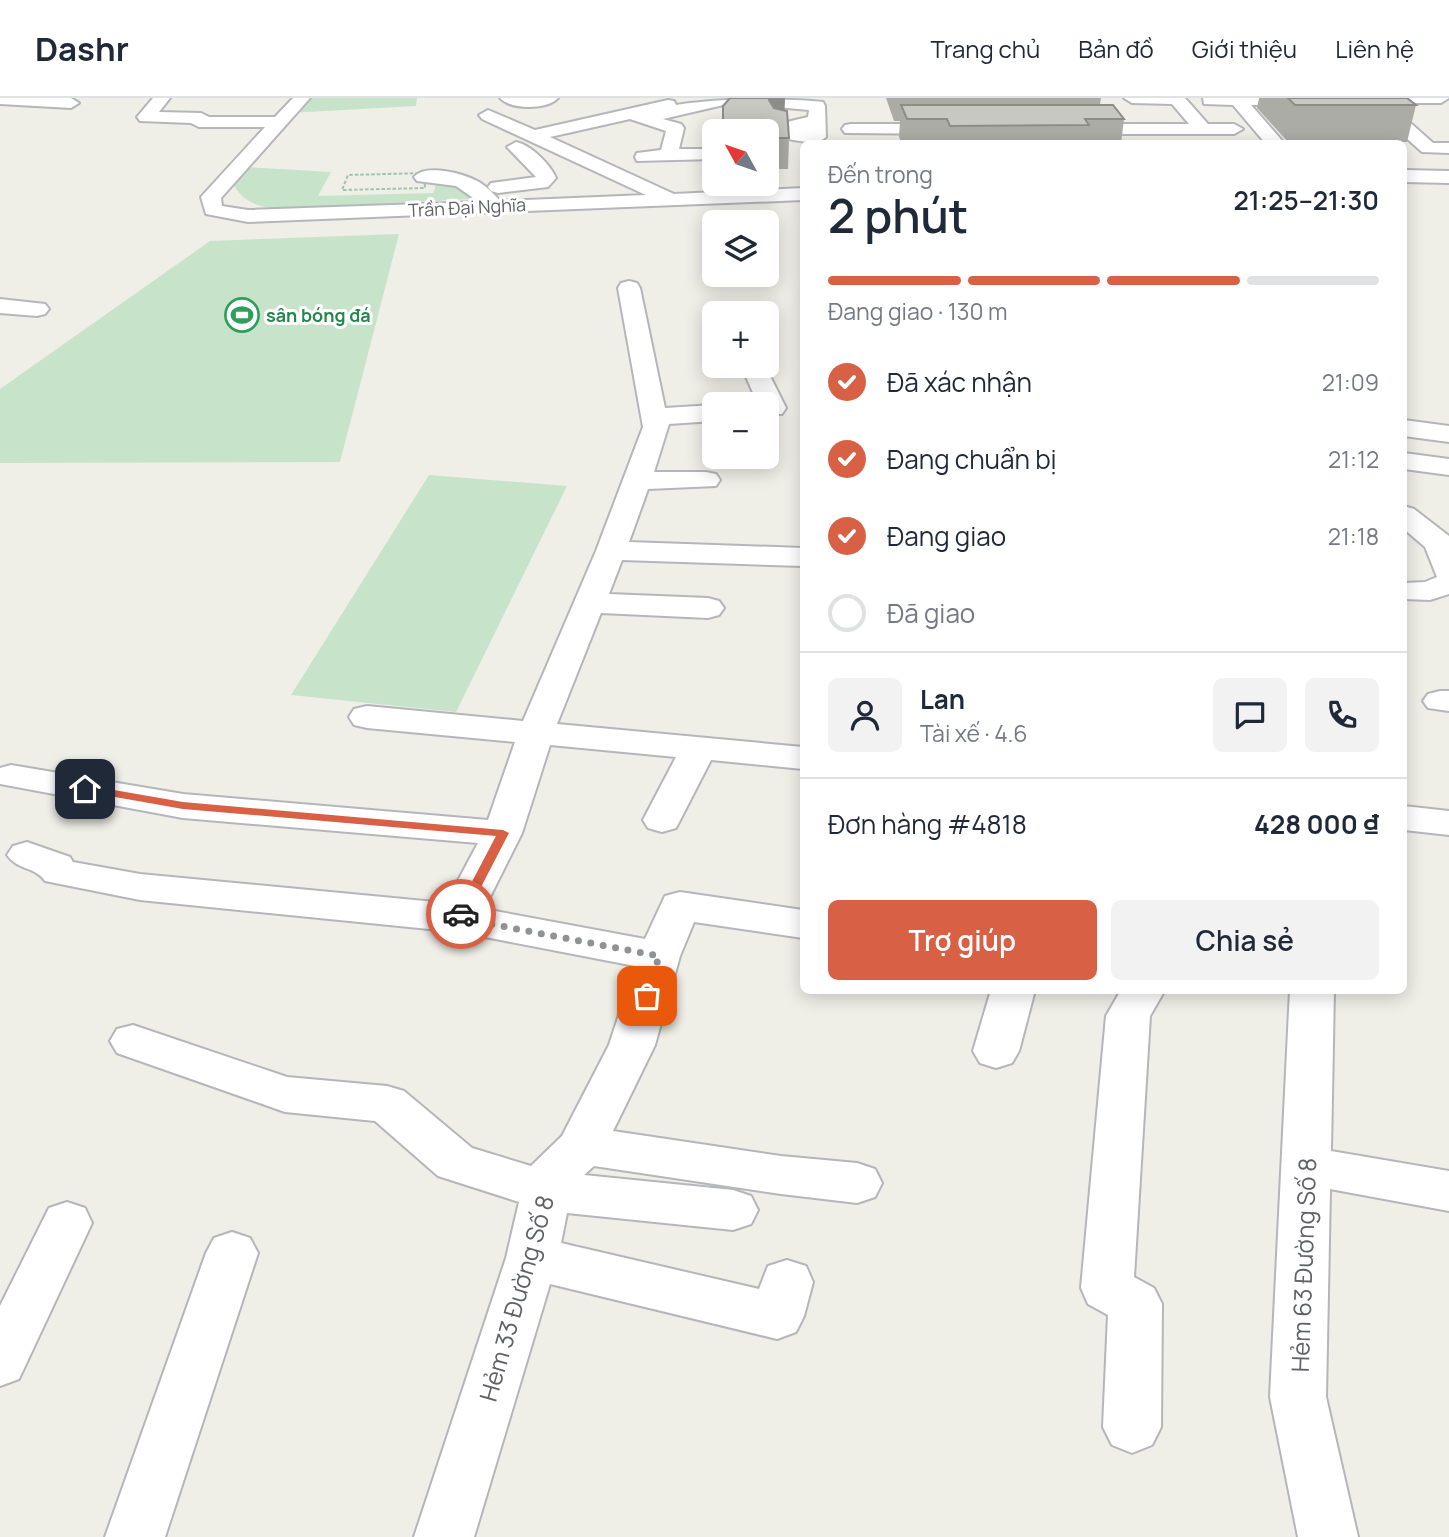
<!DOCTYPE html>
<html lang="vi">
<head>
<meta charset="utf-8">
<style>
  body { margin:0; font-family:Manrope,sans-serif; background:#f2f2f3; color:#1f2937; height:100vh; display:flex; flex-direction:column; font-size:26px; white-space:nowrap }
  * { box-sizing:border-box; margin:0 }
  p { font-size:23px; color:#747a83 }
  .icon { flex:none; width:38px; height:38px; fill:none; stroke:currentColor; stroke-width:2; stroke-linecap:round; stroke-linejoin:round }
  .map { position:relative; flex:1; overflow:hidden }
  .details { position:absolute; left:800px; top:42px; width:607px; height:854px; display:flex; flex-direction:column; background:#fff; border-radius:10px; box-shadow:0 4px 18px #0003 }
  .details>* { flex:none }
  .needle { width:46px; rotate:310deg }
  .controls { position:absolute; left:702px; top:21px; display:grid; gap:14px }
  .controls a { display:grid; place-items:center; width:77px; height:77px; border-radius:10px; background:#fff; box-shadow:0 4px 18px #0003; font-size:35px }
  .pin { position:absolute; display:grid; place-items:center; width:60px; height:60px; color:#fff; margin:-30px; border-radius:14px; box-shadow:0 4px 10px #0006 }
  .courier { position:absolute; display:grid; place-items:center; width:70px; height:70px; margin:-35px; border:5px solid #d86044; border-radius:50%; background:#fff; color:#222; box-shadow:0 2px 9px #0007 }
  .summary em { font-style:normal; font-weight:600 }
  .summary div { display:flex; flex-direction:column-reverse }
  .summary { display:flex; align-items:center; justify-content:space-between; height:119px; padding:0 28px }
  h1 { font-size:46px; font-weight:600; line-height:52px }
  .bar { display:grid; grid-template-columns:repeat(4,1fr); gap:10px 7px; align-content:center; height:84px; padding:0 28px }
  .bar i { height:9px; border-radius:5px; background:#e0e1e3 }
  .bar .selected { background:#d86044 }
  .bar p { grid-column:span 4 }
  .line { display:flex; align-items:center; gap:18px; padding:0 28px; border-top:2px solid #e0e1e3 }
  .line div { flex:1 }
  .round { display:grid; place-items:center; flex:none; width:74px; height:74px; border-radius:10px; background:#f2f2f3 }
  ol { padding:0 28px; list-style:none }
  li { display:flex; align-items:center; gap:21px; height:77px }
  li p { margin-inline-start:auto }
  li .icon { padding:7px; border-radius:50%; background:#d86044; color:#fff; stroke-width:4 }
  li:last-child { color:#747a83 }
  li i { width:38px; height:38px; border:4px solid #e0e1e3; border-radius:50% }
  .button { display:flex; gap:14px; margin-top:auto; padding:14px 28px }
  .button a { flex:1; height:80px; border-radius:10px; background:#d86044; color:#fff; font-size:28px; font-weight:600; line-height:80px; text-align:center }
  .button a+a { background:#f2f2f3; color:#1f2937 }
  header { display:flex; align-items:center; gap:42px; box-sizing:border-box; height:98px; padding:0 35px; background:#fff; border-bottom:2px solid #e0e1e3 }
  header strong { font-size:33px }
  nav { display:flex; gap:38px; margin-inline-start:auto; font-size:24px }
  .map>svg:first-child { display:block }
  .green { fill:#c7e4ca }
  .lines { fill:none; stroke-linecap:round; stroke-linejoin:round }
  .minor-casing { stroke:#b4b6ba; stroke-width:4 }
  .path { stroke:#a0c4ae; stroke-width:2; stroke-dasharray:3.5 2; stroke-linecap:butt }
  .minor { fill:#fff; fill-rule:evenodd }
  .wall { fill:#acaca7 }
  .shaded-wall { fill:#8c8c88 }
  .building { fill:#c8c8c2; stroke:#8c8c88; stroke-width:2 }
  .route { fill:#d86044 }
  .done { stroke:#919293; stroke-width:7; stroke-dasharray:0 12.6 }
  .labels { text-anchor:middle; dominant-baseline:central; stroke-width:6; stroke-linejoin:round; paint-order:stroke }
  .far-street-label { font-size:18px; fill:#5f6166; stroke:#fff }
  .far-leisure-label { font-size:18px; font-weight:bold; fill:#27864d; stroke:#fff; text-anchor:start }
  .near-street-label { font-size:24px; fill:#5f6166; stroke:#fff }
</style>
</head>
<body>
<header>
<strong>Dashr</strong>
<nav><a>Trang chủ</a><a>Bản đồ</a><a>Giới thiệu</a><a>Liên hệ</a></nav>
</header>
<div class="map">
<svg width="1449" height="1439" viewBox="0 0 1449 1439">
  <rect width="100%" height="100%" fill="#efeee7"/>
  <!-- green -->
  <g class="green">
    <polygon points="302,0 417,0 416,8 289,15"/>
    <path d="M244,69L331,74L318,98L433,95L436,87L453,86L472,101L276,111C255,108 241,103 231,82Z"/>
    <polygon points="399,136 340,364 0,365 0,291 210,143"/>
    <polygon points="429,377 567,388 456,614 291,597"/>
  </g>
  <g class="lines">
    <!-- minor casing -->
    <g class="minor-casing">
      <g id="minor">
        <polygon points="0,0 71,0 79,5 71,10 0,6"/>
        <path d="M153,0H170L159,14L201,15L209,19H275L293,0H310L221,100L222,108L248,112L479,104L456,88L417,83L414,79C426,65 465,76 479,84C487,89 494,96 500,103L646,97L482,21L479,17L488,12L535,32L668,2L674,3L676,7C719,0 780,0 823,4L825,8L826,39C816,49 789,41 776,38L771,31L774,27L808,19L809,12L732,5L663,21L681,26L684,30L679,51H714V61L637,63L635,59L637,55L661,52L666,33L630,21L550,39L674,96L803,90V102L248,124L206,116L201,99L265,29H199L191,25L140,23L137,19Z"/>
        <path d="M500,0H558C547,12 511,12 500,0Z"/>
        <polygon points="1124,0 1185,0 1208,26 1234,26 1243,31 1234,36 1072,36 1063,31 1072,26 1189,26 1172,6 1132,5"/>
        <polygon points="1203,0 1449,0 1441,5 1388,5 1433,45 1449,45 1449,55 1422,54 1368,6 1251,7 1285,46 1266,46 1233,7 1204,6"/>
        <polygon points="851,26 952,26 961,31 952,36 845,35 842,31 845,27"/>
        <path d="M516,44C531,47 550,66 556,80L548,89L498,95L491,93L488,89L491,85L536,79L507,49Z"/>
        <polygon points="1404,72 1449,73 1449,85 1404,84"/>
        <path d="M629,183L637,185L640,190L665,310L714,307V323L669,326L654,374H706L716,376L720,382L716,388L648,391L629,444L803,450V468L622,462L609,496L708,500L719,503L724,510L719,517L708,520L601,515L557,626L803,649V671L711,662L676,730L662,734L648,730L643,722L676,659L550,647L522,735L484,811L645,841L665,798L680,794L803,812V840L694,824L680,858L655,947L613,1033L781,1058L857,1065L875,1071L882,1085L875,1099L857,1105L781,1096L594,1068L584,1077L733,1092L751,1098L758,1112L751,1126L733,1132L567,1115L561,1145L759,1191L768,1168L787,1162L806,1168L813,1184L804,1218L796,1234L777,1241L550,1186L474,1439H414L506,1160L519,1104L438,1078L375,1023L285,1014L117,955L110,943L117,931L133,927L287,979L387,988L404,993L472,1050L531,1068L562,1038L609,947L635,868L459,834L140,802L45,783C36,769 17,772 7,757L13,748L27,744L70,759L73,764L140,776L446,805L478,745L183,720L0,686V670L11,667L183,696L488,722L515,644L367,630L354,627L349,619L354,611L367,608L523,623L596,453L643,329L618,190L621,185Z"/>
        <polygon points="0,201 45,206 49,211 45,216 37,218 0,215"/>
        <polygon points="745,268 765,268 786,310 782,316 766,316 766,306 758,306 743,272"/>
        <polygon points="1404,322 1449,328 1449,344 1404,338"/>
        <polygon points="1404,355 1449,361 1449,377 1404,371"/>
        <polygon points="1404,408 1414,411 1449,438 1449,496 1430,502 1404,501 1404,485 1425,484 1437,479 1425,449 1404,431"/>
        <polygon points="1440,593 1449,593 1449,613 1428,610 1423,603 1428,596"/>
        <polygon points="1404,708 1449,713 1449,737 1404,732"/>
        <polygon points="991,892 1035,892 1019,953 1012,965 996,970 980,965 973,953"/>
        <polygon points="1121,892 1165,892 1150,918 1134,1179 1154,1190 1162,1206 1161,1329 1152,1347 1132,1355 1112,1347 1103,1329 1108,1217 1088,1206 1081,1190 1106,918"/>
        <polygon points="1290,892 1334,892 1331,1053 1449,1073 1449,1113 1330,1091 1326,1299 1358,1439 1298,1439 1270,1299"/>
        <polygon points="67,1104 85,1110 92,1125 19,1281 0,1288 0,1208 49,1110"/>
        <polygon points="232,1134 250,1140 258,1155 165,1439 105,1439 206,1155 214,1140"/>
      </g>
    </g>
    <!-- path -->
    <polygon class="path" points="424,75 425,90 342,92 348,77"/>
    <!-- minor -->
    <use href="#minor" class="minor"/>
  </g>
  <!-- wall -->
  <g class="wall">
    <polygon points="785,0 784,13 789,40 788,71 766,71 766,33"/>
    <polygon points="886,0 1101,0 1100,7 1124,21 1121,46 902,46 899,39 900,23 894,23"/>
    <polygon points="1259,0 1407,0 1416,7 1407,44 1288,44 1257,10"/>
  </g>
  <!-- shaded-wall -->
  <polygon class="shaded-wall" points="770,0 785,0 784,22 769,2"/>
  <!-- building -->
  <g class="building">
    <polygon points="730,0 770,0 769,2 774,10 787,13 789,40 766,40 766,33 723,33 723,8"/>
    <polygon points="1288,0 1407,0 1416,7 1295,7"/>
    <polygon points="901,7 1113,7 1124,21 1085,21 1089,27 950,28 947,21 907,21"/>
  </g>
  <!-- route -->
  <polygon class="route" points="85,687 183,704 503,732 509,735 467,816 461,820 455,816 496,738 183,711 81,693 79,691"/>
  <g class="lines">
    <!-- done -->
    <polyline class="done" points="461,816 459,820 659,858 647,898"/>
  </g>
  <!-- icons -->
  <defs>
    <g id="stadium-ring" transform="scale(1.75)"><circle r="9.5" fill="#fff" stroke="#2e9e5b" stroke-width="1.5"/><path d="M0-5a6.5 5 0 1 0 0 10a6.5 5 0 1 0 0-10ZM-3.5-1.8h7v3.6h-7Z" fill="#2e9e5b"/></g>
  </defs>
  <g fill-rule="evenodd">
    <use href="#stadium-ring" x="242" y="217"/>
  </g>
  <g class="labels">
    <!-- far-street labels -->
    <g class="far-street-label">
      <text transform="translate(467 109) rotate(-3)">Trần Đại Nghĩa</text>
    </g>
    <!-- far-leisure labels -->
    <g class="far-leisure-label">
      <text x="266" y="217">sân bóng đá</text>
    </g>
    <!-- near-street labels -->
    <g class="near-street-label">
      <text transform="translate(1303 1167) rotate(-88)">Hẻm 63 Đường Số 8</text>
      <text transform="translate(516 1200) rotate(-74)">Hẻm 33 Đường Số 8</text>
    </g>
  </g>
</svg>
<div class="controls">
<a><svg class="needle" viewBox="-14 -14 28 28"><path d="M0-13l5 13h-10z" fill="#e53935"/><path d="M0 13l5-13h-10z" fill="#747a83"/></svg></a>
<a><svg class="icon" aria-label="layers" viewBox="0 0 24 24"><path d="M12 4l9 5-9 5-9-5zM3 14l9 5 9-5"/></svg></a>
<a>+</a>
<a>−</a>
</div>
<div class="pin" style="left:647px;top:898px;background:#ea580c"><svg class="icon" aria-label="bag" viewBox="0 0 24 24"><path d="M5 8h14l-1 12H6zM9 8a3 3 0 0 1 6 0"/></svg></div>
<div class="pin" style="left:85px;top:691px;background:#1f2937"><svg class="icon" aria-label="home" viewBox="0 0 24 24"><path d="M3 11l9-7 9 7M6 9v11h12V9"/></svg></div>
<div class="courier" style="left:461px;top:816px"><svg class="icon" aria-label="car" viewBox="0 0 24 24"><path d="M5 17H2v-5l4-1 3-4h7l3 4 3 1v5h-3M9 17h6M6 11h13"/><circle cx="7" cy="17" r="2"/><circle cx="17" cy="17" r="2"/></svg></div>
<section class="details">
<div class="summary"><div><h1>2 phút</h1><p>Đến trong</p></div><em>21:25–21:30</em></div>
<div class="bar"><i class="selected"></i><i class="selected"></i><i class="selected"></i><i></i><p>Đang giao · 130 m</p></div>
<ol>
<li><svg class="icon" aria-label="check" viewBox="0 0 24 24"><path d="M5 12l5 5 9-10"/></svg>Đã xác nhận<p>21:09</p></li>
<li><svg class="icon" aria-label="check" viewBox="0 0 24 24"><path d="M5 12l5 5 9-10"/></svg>Đang chuẩn bị<p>21:12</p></li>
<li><svg class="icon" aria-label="check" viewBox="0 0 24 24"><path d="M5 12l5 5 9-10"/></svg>Đang giao<p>21:18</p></li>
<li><i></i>Đã giao</li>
</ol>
<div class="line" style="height:126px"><a class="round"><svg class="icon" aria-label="person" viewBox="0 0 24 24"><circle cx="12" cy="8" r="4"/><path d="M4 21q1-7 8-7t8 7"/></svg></a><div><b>Lan</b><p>Tài xế · 4.6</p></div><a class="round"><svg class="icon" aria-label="chat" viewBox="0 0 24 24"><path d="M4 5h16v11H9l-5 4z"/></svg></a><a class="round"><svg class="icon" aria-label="phone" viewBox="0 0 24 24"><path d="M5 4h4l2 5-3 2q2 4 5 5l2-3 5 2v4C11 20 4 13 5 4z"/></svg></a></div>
<div class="line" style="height:91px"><div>Đơn hàng #4818</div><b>428 000 ₫</b></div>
<div class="button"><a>Trợ giúp</a><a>Chia sẻ</a></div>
</section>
</div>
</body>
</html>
